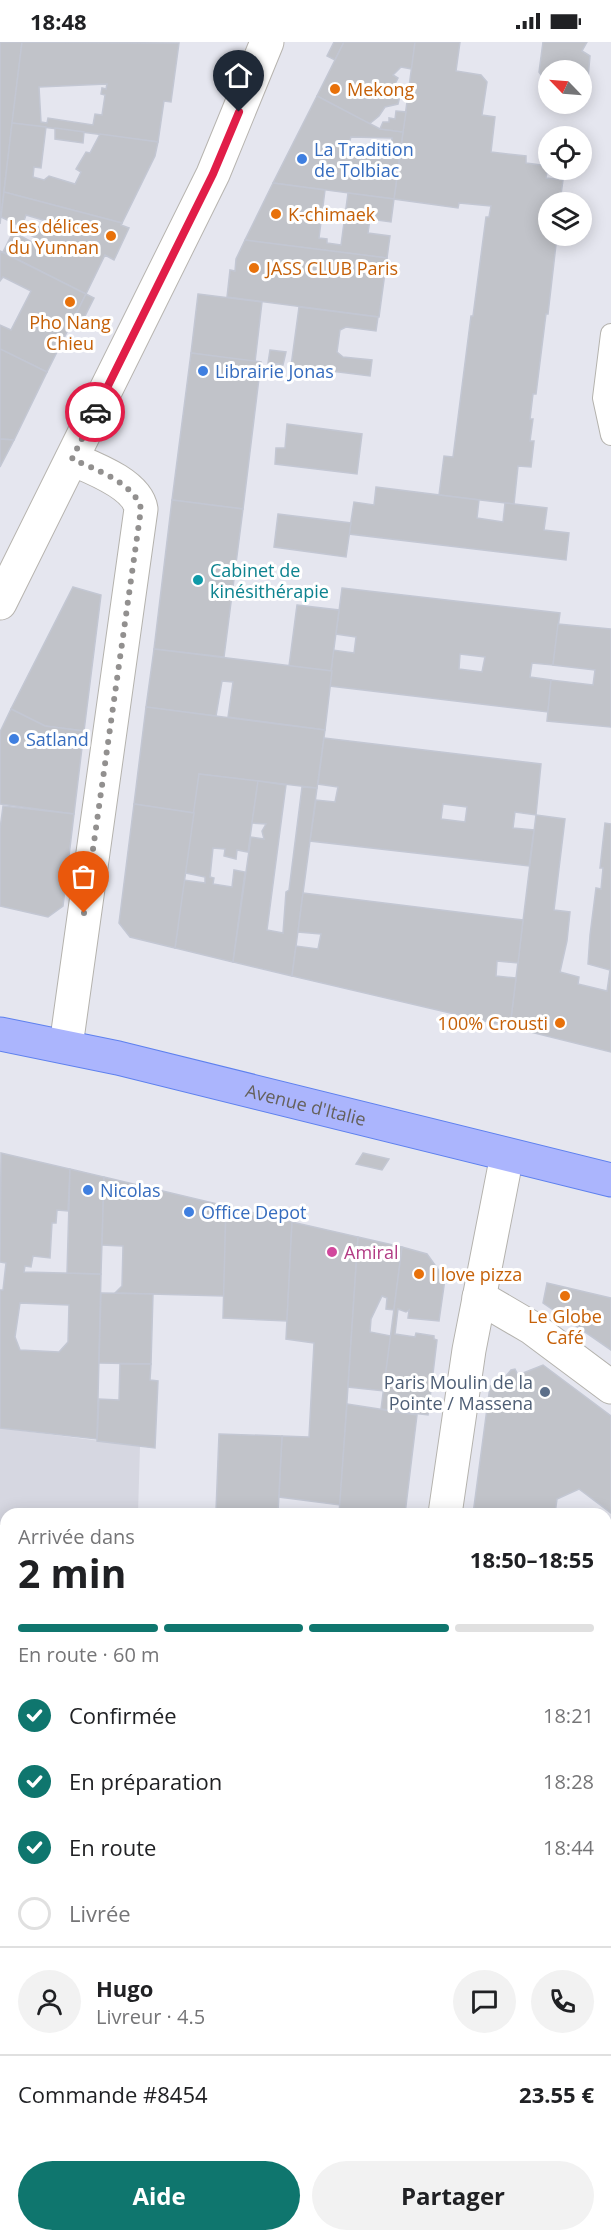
<!DOCTYPE html>
<html lang="fr">
<head>
<meta charset="utf-8">
<style>
  body { margin:0; font-family:"Open Sans",sans-serif; background:#f2f2f2; color:#202124; height:100vh; display:flex; flex-direction:column; font-size:22px; white-space:nowrap }
  * { box-sizing:border-box; margin:0 }
  p { font-size:20px; color:#757577 }
  .icon { flex:none; width:33px; height:33px; fill:none; stroke:currentColor; stroke-width:2; stroke-linecap:round; stroke-linejoin:round }
  .map { position:relative; flex:1; overflow:hidden }
  .side { position:absolute; left:0px; top:1466px; width:612px; height:734px; display:flex; flex-direction:column; background:#fff; border-radius:18px 18px 0 0; box-shadow:0 3px 15px #0003 }
  .side>* { flex:none }
  .needle { width:39px; rotate:295deg }
  .fabs { position:absolute; left:538px; top:18px; display:grid; gap:12px }
  .fabs a { display:grid; place-items:center; width:54px; height:54px; border-radius:50%; background:#fff; box-shadow:0 3px 15px #0003; font-size:30px }
  .pin { position:absolute; display:grid; place-items:center; width:51px; height:51px; color:#fff; margin:-62px -26px; border-radius:50% 50% 50% 0; rotate:-45deg; box-shadow:0 0 6px #0007 }
  .pin .icon { rotate:45deg }
  .courier { position:absolute; display:grid; place-items:center; width:60px; height:60px; margin:-30px; border:4px solid #e11d48; border-radius:50%; background:#fff; color:#222; box-shadow:0 2px 8px #0007 }
  .head em { font-style:normal; font-weight:700 }
  .head div { display:flex; flex-direction:column-reverse }
  .head { display:flex; align-items:center; justify-content:space-between; height:102px; padding:0 18px }
  h1 { font-size:39px; font-weight:700; line-height:45px }
  .bar { display:grid; grid-template-columns:repeat(4,1fr); gap:9px 6px; align-content:center; height:72px; padding:0 18px }
  .bar i { height:8px; border-radius:4px; background:#e0e0e0 }
  .bar .selected { background:#0f766e }
  .bar p { grid-column:span 4 }
  .line { display:flex; align-items:center; gap:15px; padding:0 18px; border-top:2px solid #e0e0e0 }
  .line div { flex:1 }
  .round { display:grid; place-items:center; flex:none; width:63px; height:63px; border-radius:32px; background:#f2f2f2 }
  ol { padding:0 18px; list-style:none }
  li { display:flex; align-items:center; gap:18px; height:66px }
  li p { margin-inline-start:auto }
  li .icon { padding:6px; border-radius:50%; background:#0f766e; color:#fff; stroke-width:4 }
  li:last-child { color:#757577 }
  li i { width:33px; height:33px; border:3px solid #e0e0e0; border-radius:50% }
  .cta { display:flex; gap:12px; margin-top:auto; padding:12px 18px }
  .cta a { flex:1; height:69px; border-radius:36px; background:#0f766e; color:#fff; font-size:24px; font-weight:700; line-height:69px; text-align:center }
  .cta a+a { background:#f2f2f2; color:#202124 }
  .status { display:flex; justify-content:space-between; align-items:center; height:42px; padding:0 30px; background:#fff; direction:ltr }
  .status svg { height:16px; fill:currentColor }
  .map>svg:first-child { display:block }
  .education { fill:#d6d7e1 }
  .green { fill:#e5c2e4 }
  .building { fill:#c1c3c9; stroke:#c3c7d3; stroke-width:1.5; fill-rule:evenodd }
  .lines { fill:none; stroke-linecap:round; stroke-linejoin:round }
  .service-casing { stroke:#b4b2ad; stroke-width:22 }
  .pedestrian-casing { stroke:#b4b2ad; stroke-width:31 }
  .minor-casing { stroke:#b4b2ad; stroke-width:35 }
  .secondary-casing { stroke:#b7b4af; stroke-width:35 }
  .primary-casing { stroke:#5e81ee; stroke-width:35 }
  .service { stroke:#fff; stroke-width:20 }
  .pedestrian { stroke:#fff; stroke-width:28 }
  .minor { stroke:#fff; stroke-width:33 }
  .secondary { stroke:#fff; stroke-width:33 }
  .primary { stroke:#abb5fd; stroke-width:33 }
  .done { stroke:#92908f; stroke-width:6; stroke-dasharray:0 10.8 }
  .route { stroke:#e11d48; stroke-width:8 }
  .food-dot { fill:#e8710a; stroke:#fff; stroke-width:2 }
  .shop-dot { fill:#3f7fe0; stroke:#fff; stroke-width:2 }
  .culture-dot { fill:#0f9aa8; stroke:#fff; stroke-width:2 }
  .hotel-dot { fill:#d1479c; stroke:#fff; stroke-width:2 }
  .service-dot { fill:#5c6f8a; stroke:#fff; stroke-width:2 }
  .labels { text-anchor:middle; dominant-baseline:central; stroke-width:6; stroke-linejoin:round; paint-order:stroke }
  .food-label { font-size:18px; fill:#c56008; stroke:#fff; text-anchor:start }
  .shop-label { font-size:18px; fill:#366cbe; stroke:#fff; text-anchor:start }
  .culture-label { font-size:18px; fill:#0d838f; stroke:#fff; text-anchor:start }
  .street-label { font-size:18px; fill:#65615c; stroke:#fff }
  .hotel-label { font-size:18px; fill:#b23c85; stroke:#fff; text-anchor:start }
  .service-label { font-size:18px; fill:#4e5e75; stroke:#fff; text-anchor:end }
</style>
</head>
<body>
<div class="status"><b>18:48</b><svg viewBox="0 0 49 12"><path d="M0 12V9h3v3zM5 12V6h3v6zM10 12V3h3v9zM15 12V0h3v12zM26 1h20v11H26zM47 4h2v5h-2z"/></svg></div>
<div class="map">
<svg width="611" height="2198" viewBox="0 0 611 2198">
  <rect width="100%" height="100%" fill="#e5e6ef"/>
  <!-- education -->
  <polygon class="education" points="0,1386 140,1404 138,1471 6,1472 6,1933 0,1930"/>
  <!-- green -->
  <rect class="green" x="0" y="1553" width="6" height="110"/>
  <!-- building -->
  <g class="building">
    <polygon points="0,0 22,0 0,182"/>
    <path d="M22,0L179,1L171,60L164,59L158,100L12,81ZM107,42L106,47L102,46L101,52L105,53L102,73L95,72L93,83L48,76L47,81L41,80L39,45Z"/>
    <polygon points="334,0 344,0 335,18 327,14"/>
    <polygon points="344,0 415,0 412,27 401,25 393,33 398,36 395,42 402,45 398,62 385,65 379,74 369,82 317,54"/>
    <polygon points="415,0 460,0 456,29 481,33 487,40 482,73 495,75 491,110 526,114 526,121 548,124 546,136 563,138 560,160 549,160 549,194 557,194 548,272 546,272 536,352 533,352 530,377 533,377 530,399 534,399 531,425 518,424 514,462 439,453 444,414 453,415 471,274 473,274 486,175 489,175 491,164 459,161 458,166 394,157"/>
    <polygon points="543,0 587,0 582,9 590,14 588,36 582,41 582,28 549,28 549,39 545,38 539,30"/>
    <path d="M317,54L380,87L403,90L394,157L273,141ZM351,95L392,96L391,106L360,104L358,107L349,101Z"/>
    <polygon points="396,69 406,70 403,90 380,87 383,80 389,80 389,76 395,77"/>
    <polygon points="12,81 46,85 41,126 34,125 33,135 44,138 49,134 75,142 81,130 76,127 86,110 90,111 100,92 158,100 155,114 122,181 4,150"/>
    <polygon points="55,86 84,90 83,101 55,97"/>
    <polygon points="273,141 325,148 319,196 327,197 327,201 341,203 348,151 394,157 391,180 370,177 368,191 390,194 387,216 245,198"/>
    <polygon points="4,150 122,181 121,183 129,186 114,218 105,213 86,252 3,210 13,190 34,201 35,204 40,207 44,200 28,192 34,183 42,187 44,182 52,185 53,181 26,173 22,185 1,175"/>
    <polygon points="245,198 387,216 379,275 227,255 230,228 235,229 236,217"/>
    <polygon points="0,209 86,252 47,330 0,307 0,283 11,288 31,249 3,235 0,239"/>
    <polygon points="86,252 94,256 80,284 72,280"/>
    <polygon points="198,252 262,260 255,320 191,311"/>
    <polygon points="299,265 378,275 376,289 346,285 340,288 337,310 343,315 372,318 370,334 291,324"/>
    <polygon points="0,307 47,330 14,398 0,397"/>
    <polygon points="270,308 286,310 283,323 268,321"/>
    <polygon points="191,311 261,320 243,467 172,458"/>
    <polygon points="272,321 282,323 279,334 270,333"/>
    <polygon points="287,382 362,392 357,432 275,422 276,406 285,406"/>
    <polygon points="0,397 14,398 0,425"/>
    <polygon points="376,445 479,458 477,476 503,480 505,461 547,466 544,488 569,491 566,518 349,492 354,460 374,463"/>
    <polygon points="172,458 243,467 224,615 154,607"/>
    <polygon points="278,472 351,481 346,515 274,505"/>
    <polygon points="73,545 101,553 84,689 45,684 11,667"/>
    <path d="M342,546L560,571L553,623L532,621L530,635L551,638L548,670L330,644L333,608L354,611L356,595L336,592ZM460,612L485,615L482,630L459,627Z"/>
    <polygon points="297,563 339,568 331,629 289,624"/>
    <polygon points="558,582 611,587 611,685 547,679 551,638 593,643 595,628 553,623"/>
    <polygon points="154,607 332,629 325,688 228,675 233,640 222,639 216,674 146,665"/>
    <polygon points="146,665 325,688 317,746 199,732 194,771 134,762"/>
    <polygon points="11,667 45,684 84,689 74,772 0,762 0,690"/>
    <path d="M324,696L541,722L536,773L515,770L513,786L534,788L529,824L310,799L316,758L335,760L338,745L318,742ZM443,762L467,765L465,780L441,777Z"/>
    <polygon points="199,732 258,739 248,810 237,808 236,817 224,814 225,807 213,806 210,835 214,836 213,842 232,845 234,828 245,830 233,920 175,906 184,838 205,841 205,835 185,831"/>
    <polygon points="258,739 286,743 267,888 283,891 286,850 289,848 302,745 317,746 292,934 233,920 251,795 264,797 262,789 266,782 252,781"/>
    <polygon points="134,762 194,771 175,906 130,895 119,881"/>
    <polygon points="3,764 74,772 63,864 48,875 0,864 0,787"/>
    <polygon points="536,773 565,777 554,868 570,870 567,899 560,930 579,935 578,942 607,949 610,928 588,922 590,893 596,846 601,847 603,826 600,826 605,781 611,782 611,1010 510,985"/>
    <polygon points="303,851 523,878 518,921 497,919 496,934 516,936 510,985 292,934 296,904 318,907 321,892 298,890"/>
    <path d="M1,1111L70,1127L68,1169L57,1168L56,1181H52L50,1216L33,1214L31,1225L25,1224L24,1230L101,1232L97,1397L0,1386V1248H3L6,1221L0,1220ZM20,1261L69,1263L68,1300L59,1310L20,1308L15,1295Z"/>
    <polygon points="363,1111 389,1117 382,1128 356,1122"/>
    <polygon points="70,1127 104,1135 101,1232 67,1231"/>
    <polygon points="104,1135 226,1164 224,1254 115,1251 122,1244 123,1204 102,1203"/>
    <polygon points="226,1164 292,1180 287,1279 223,1276"/>
    <polygon points="292,1180 358,1195 340,1463 279,1455 282,1394 309,1395 314,1301 286,1297"/>
    <polygon points="358,1195 402,1205 394,1268 386,1267 387,1256 382,1254 371,1277 370,1290 391,1294 384,1349 348,1345"/>
    <polygon points="402,1205 427,1212 445,1237 439,1279 408,1276 409,1268 406,1270 398,1267 395,1292 415,1295 416,1291 434,1294 434,1297 437,1298 428,1373 381,1367"/>
    <polygon points="547,1241 611,1256 611,1308 543,1261"/>
    <polygon points="101,1251 153,1252 151,1322 99,1321"/>
    <polygon points="120,1322 151,1322 150,1338 158,1339 155,1406 97,1399 99,1357 119,1358"/>
    <polygon points="543,1323 611,1374 611,1471 579,1447 557,1457 555,1472 473,1472 490,1344 500,1341 511,1328 515,1327 518,1333"/>
    <polygon points="347,1362 417,1373 405,1472 339,1472"/>
    <polygon points="219,1392 282,1394 278,1471 216,1469"/>
    <polygon points="606,1807 611,1809 611,1860 608,1867 606,1866"/>
    <polygon points="611,1864 611,1959 606,1970 606,1866 609,1867"/>
    <polygon points="0,1865 6,1867 6,1933 0,1930"/>
    <polygon points="6,2018 6,2066 0,2063 0,2022 4,2024"/>
    <polygon points="606,2076 611,2078 611,2155 606,2152"/>
    <polygon points="0,2123 6,2132 6,2165 0,2156"/>
    <polygon points="132,2193 145,2193 148,2198 124,2198"/>
    <polygon points="145,2193 179,2193 173,2198 148,2198"/>
    <polygon points="227,2193 256,2193 256,2195 228,2198"/>
    <polygon points="329,2193 382,2193 387,2198 330,2198"/>
    <polygon points="393,2193 440,2193 438,2198 401,2198"/>
    <polygon points="440,2193 487,2193 485,2198 438,2198"/>
    <polygon points="487,2193 522,2193 532,2197 485,2198"/>
  </g>
  <g class="lines">
    <!-- service casing -->
    <g class="service-casing">
      <polyline id="service" points="611,292 603,356 611,393"/>
    </g>
    <!-- pedestrian casing -->
    <g class="pedestrian-casing">
      <polyline id="pedestrian" points="0,1986 6,1988"/>
    </g>
    <!-- minor casing -->
    <g class="minor-casing">
      <g id="minor">
        <path d="M66,1004L141,467C137,442 93,426 72,417"/>
        <polyline points="479,1255 532,1286 611,1345"/>
        <polyline points="445,1472 469,1308 507,1113"/>
        <polyline points="293,2193 294,2198"/>
        <polyline points="603,2193 611,2196"/>
        <polyline points="61,2198 68,2193"/>
      </g>
    </g>
    <!-- secondary casing -->
    <g class="secondary-casing">
      <polyline id="secondary" points="0,561 213,132 267,0"/>
    </g>
    <!-- primary casing -->
    <g class="primary-casing">
      <g id="primary">
        <path id="s1" d="M0,992L118,1016L611,1138"/>
      </g>
    </g>
    <!-- service -->
    <use href="#service" class="service"/>
    <!-- pedestrian -->
    <use href="#pedestrian" class="pedestrian"/>
    <!-- minor -->
    <use href="#minor" class="minor"/>
    <!-- secondary -->
    <use href="#secondary" class="secondary"/>
    <!-- primary -->
    <use href="#primary" class="primary"/>
  </g>
  <g class="lines">
    <!-- done -->
    <path class="done" d="M84,871L141,467C136,442 93,426 72,417L95,370"/>
    <!-- route -->
    <polyline class="route" points="95,370 213,132 239,70"/>
  </g>
  <!-- markers -->
  <g class="food-dot">
    <circle cx="335" cy="47" r="6"/>
    <circle cx="276" cy="172" r="6"/>
    <circle cx="111" cy="194" r="6"/>
    <circle cx="254" cy="226" r="6"/>
    <circle cx="70" cy="260" r="6"/>
    <circle cx="560" cy="981" r="6"/>
    <circle cx="419" cy="1232" r="6"/>
    <circle cx="565" cy="1254" r="6"/>
  </g>
  <g class="shop-dot">
    <circle cx="302" cy="117" r="6"/>
    <circle cx="203" cy="329" r="6"/>
    <circle cx="14" cy="697" r="6"/>
    <circle cx="88" cy="1148" r="6"/>
    <circle cx="189" cy="1170" r="6"/>
  </g>
  <circle class="culture-dot" cx="198" cy="538" r="6"/>
  <circle class="hotel-dot" cx="332" cy="1210" r="6"/>
  <circle class="service-dot" cx="545" cy="1350" r="6"/>
  <g class="labels">
    <!-- food labels -->
    <g class="food-label">
      <text x="347" y="47">Mekong</text>
      <text x="288" y="172">K-chimaek</text>
      <text x="99" y="184" text-anchor="end">Les délices<tspan x="99" dy="21">du Yunnan</tspan></text>
      <text x="266" y="226">JASS CLUB Paris</text>
      <text x="70" y="280" text-anchor="middle">Pho Nang<tspan x="70" dy="21">Chieu</tspan></text>
      <text x="548" y="981" text-anchor="end">100% Crousti</text>
      <text x="431" y="1232">I love pizza</text>
      <text x="565" y="1274" text-anchor="middle">Le Globe<tspan x="565" dy="21">Café</tspan></text>
    </g>
    <!-- shop labels -->
    <g class="shop-label">
      <text x="314" y="107">La Tradition<tspan x="314" dy="21">de Tolbiac</tspan></text>
      <text x="215" y="329">Librairie Jonas</text>
      <text x="26" y="697">Satland</text>
      <text x="100" y="1148">Nicolas</text>
      <text x="201" y="1170">Office Depot</text>
    </g>
    <!-- culture labels -->
    <g class="culture-label">
      <text x="210" y="528">Cabinet de<tspan x="210" dy="21">kinésithérapie</tspan></text>
    </g>
    <!-- street labels -->
    <g class="street-label">
      <text stroke="none"><textPath href="#s1" startOffset="314">Avenue d'Italie</textPath></text>
    </g>
    <!-- hotel labels -->
    <g class="hotel-label">
      <text x="344" y="1210">Amiral</text>
    </g>
    <!-- service labels -->
    <g class="service-label">
      <text x="533" y="1340">Paris Moulin de la<tspan x="533" dy="21">Pointe / Massena</tspan></text>
    </g>
  </g>
</svg>
<div class="fabs">
<a><svg class="needle" viewBox="-14 -14 28 28"><path d="M0-13l5 13h-10z" fill="#e53935"/><path d="M0 13l5-13h-10z" fill="#757577"/></svg></a>
<a><svg class="icon" aria-label="locate" viewBox="0 0 24 24"><circle cx="12" cy="12" r="6"/><path d="M12 2v4M12 18v4M2 12h4M18 12h4"/></svg></a>
<a><svg class="icon" aria-label="layers" viewBox="0 0 24 24"><path d="M12 4l9 5-9 5-9-5zM3 14l9 5 9-5"/></svg></a>
</div>
<div class="pin" style="left:84px;top:871px;background:#ea580c"><svg class="icon" aria-label="bag" viewBox="0 0 24 24"><path d="M5 8h14l-1 12H6zM9 8a3 3 0 0 1 6 0"/></svg></div>
<div class="pin" style="left:239px;top:70px;background:#1f2937"><svg class="icon" aria-label="home" viewBox="0 0 24 24"><path d="M3 11l9-7 9 7M6 9v11h12V9"/></svg></div>
<div class="courier" style="left:95px;top:370px"><svg class="icon" aria-label="car" viewBox="0 0 24 24"><path d="M5 17H2v-5l4-1 3-4h7l3 4 3 1v5h-3M9 17h6M6 11h13"/><circle cx="7" cy="17" r="2"/><circle cx="17" cy="17" r="2"/></svg></div>
<section class="side">
<div class="head"><div><h1>2 min</h1><p>Arrivée dans</p></div><em>18:50–18:55</em></div>
<div class="bar"><i class="selected"></i><i class="selected"></i><i class="selected"></i><i></i><p>En route · 60 m</p></div>
<ol>
<li><svg class="icon" aria-label="check" viewBox="0 0 24 24"><path d="M5 12l5 5 9-10"/></svg>Confirmée<p>18:21</p></li>
<li><svg class="icon" aria-label="check" viewBox="0 0 24 24"><path d="M5 12l5 5 9-10"/></svg>En préparation<p>18:28</p></li>
<li><svg class="icon" aria-label="check" viewBox="0 0 24 24"><path d="M5 12l5 5 9-10"/></svg>En route<p>18:44</p></li>
<li><i></i>Livrée</li>
</ol>
<div class="line" style="height:108px"><a class="round"><svg class="icon" aria-label="person" viewBox="0 0 24 24"><circle cx="12" cy="8" r="4"/><path d="M4 21q1-7 8-7t8 7"/></svg></a><div><b>Hugo</b><p>Livreur · 4.5</p></div><a class="round"><svg class="icon" aria-label="chat" viewBox="0 0 24 24"><path d="M4 5h16v11H9l-5 4z"/></svg></a><a class="round"><svg class="icon" aria-label="phone" viewBox="0 0 24 24"><path d="M5 4h4l2 5-3 2q2 4 5 5l2-3 5 2v4C11 20 4 13 5 4z"/></svg></a></div>
<div class="line" style="height:78px"><div>Commande #8454</div><b>23.55 €</b></div>
<div class="cta"><a>Aide</a><a>Partager</a></div>
</section>
</div>
</body>
</html>
